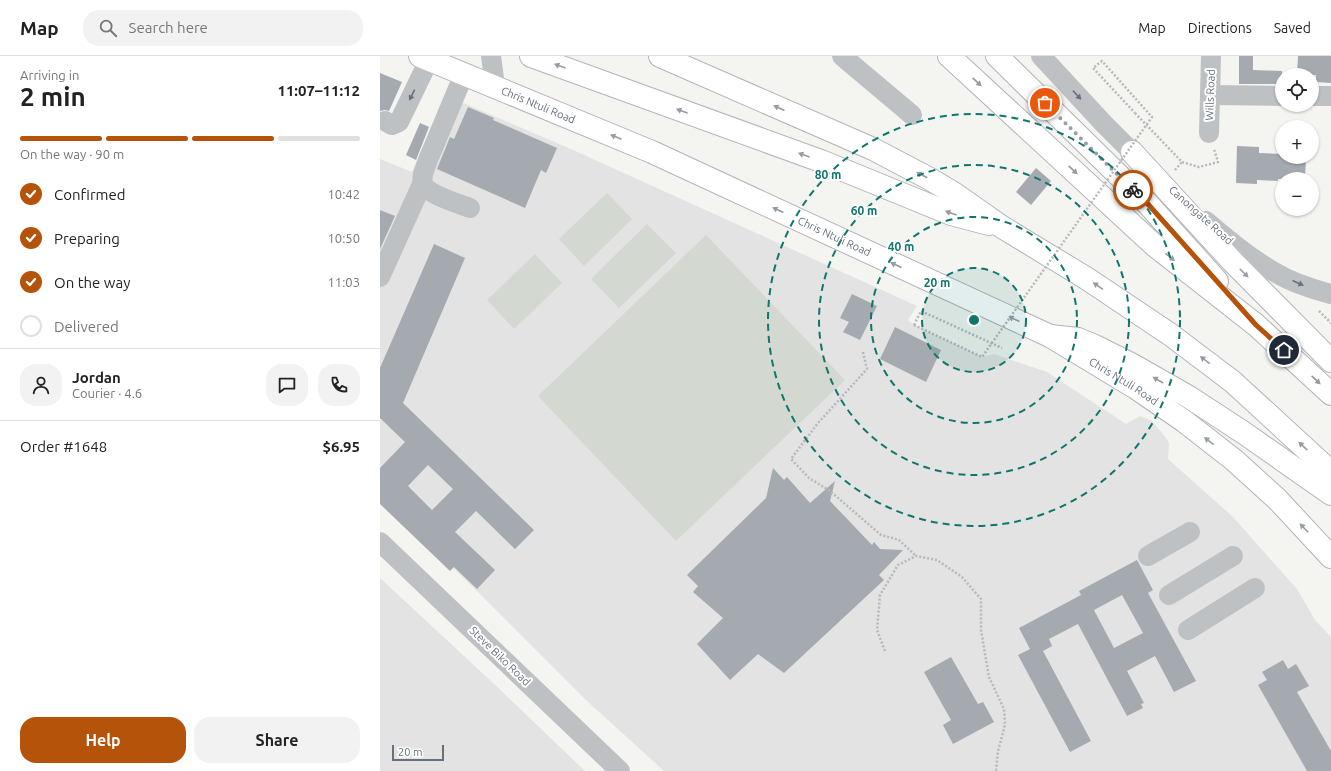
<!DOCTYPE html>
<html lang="en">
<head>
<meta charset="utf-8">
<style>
  body { margin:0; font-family:Ubuntu,sans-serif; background:#f2f2f2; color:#222; height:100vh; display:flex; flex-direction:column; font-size:15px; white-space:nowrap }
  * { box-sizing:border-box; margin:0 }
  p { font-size:13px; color:#767676 }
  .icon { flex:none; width:22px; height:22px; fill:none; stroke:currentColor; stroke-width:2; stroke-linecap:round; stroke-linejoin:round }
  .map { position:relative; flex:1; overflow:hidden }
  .side { display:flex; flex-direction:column; background:#fff; width:380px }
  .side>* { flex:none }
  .controls { position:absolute; left:895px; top:12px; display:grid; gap:8px }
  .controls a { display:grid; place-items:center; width:44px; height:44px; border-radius:50%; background:#fff; box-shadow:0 1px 3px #0004; font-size:20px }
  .scale { position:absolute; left:12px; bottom:10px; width:52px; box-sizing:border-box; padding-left:4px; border:2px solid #67717e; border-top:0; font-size:11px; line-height:14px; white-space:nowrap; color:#67717e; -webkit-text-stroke:3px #fff; paint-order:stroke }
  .pin { position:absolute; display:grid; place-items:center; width:34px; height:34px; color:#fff; margin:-17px; border:2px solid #fff; border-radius:50%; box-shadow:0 1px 4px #0007 }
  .courier { position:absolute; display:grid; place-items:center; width:40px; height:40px; margin:-20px; border:3px solid #b45309; border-radius:50%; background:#fff; color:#222; box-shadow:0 1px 5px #0007 }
  .headline em { font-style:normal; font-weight:700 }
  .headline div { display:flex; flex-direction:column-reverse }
  .headline { display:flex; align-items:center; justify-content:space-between; height:68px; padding:0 20px }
  h1 { font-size:26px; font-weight:700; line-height:30px }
  .bar { display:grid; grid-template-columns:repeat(4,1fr); gap:6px 4px; align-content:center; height:48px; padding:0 20px }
  .bar i { height:5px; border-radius:3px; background:#e0e0e0 }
  .bar .on { background:#b45309 }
  .bar p { grid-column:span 4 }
  .line { display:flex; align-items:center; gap:10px; padding:0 20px; border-top:1px solid #e0e0e0 }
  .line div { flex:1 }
  .round { display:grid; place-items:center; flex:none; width:42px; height:42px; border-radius:16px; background:#f2f2f2 }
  ol { padding:0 20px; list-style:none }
  li { display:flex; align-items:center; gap:12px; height:44px }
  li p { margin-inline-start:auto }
  li .icon { padding:4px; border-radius:50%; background:#b45309; color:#fff; stroke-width:4 }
  li:last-child { color:#767676 }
  li i { width:22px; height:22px; border:2px solid #e0e0e0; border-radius:50% }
  .action { display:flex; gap:8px; margin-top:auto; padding:8px 20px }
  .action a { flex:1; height:46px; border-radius:16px; background:#b45309; color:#fff; font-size:16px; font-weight:700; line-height:46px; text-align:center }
  .action a+a { background:#f2f2f2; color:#222 }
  header { display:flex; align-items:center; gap:24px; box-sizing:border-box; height:56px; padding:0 20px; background:#fff; border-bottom:1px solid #e0e0e0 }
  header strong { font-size:19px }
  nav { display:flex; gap:22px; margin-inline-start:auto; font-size:14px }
  .search { width:280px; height:36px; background:#f2f2f2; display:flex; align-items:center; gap:10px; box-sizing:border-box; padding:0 14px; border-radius:16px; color:#767676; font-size:15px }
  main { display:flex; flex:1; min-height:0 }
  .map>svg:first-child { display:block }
  .built { fill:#e2e3e2 }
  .green { fill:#d3d9d1 }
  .building { fill:#a5aab0; fill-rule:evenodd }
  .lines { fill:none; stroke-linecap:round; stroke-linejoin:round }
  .major-casing { stroke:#b0b3b7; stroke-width:24 }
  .highway-casing { stroke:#b1b4b7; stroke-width:24 }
  .path { stroke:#b6b8bb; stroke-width:2.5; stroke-dasharray:2 2; stroke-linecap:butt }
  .minor { stroke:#bec1c4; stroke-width:20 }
  .major { stroke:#fff; stroke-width:22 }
  .highway { stroke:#fff; stroke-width:22 }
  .path-bridge { stroke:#b6b8bb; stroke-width:2.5; stroke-dasharray:2 2; stroke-linecap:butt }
  .oneway { fill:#959ca5 }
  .oneway2 { fill:#67717e }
  .done { stroke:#989fa6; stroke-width:4; stroke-dasharray:0 7.2 }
  .route { stroke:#b45309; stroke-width:5 }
  .ring { fill:none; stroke:#0f766e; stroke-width:2; stroke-dasharray:7 5 }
  .labels { text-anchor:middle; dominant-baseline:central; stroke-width:4; stroke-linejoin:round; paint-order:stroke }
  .street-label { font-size:11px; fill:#67717e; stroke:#fff }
  .centre { fill:#0f766e; stroke:#fff; stroke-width:2 }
  .ring-label { font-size:12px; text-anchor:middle; font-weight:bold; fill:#0f766e; stroke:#fff; stroke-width:4; stroke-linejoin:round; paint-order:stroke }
</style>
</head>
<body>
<header>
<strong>Map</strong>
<div class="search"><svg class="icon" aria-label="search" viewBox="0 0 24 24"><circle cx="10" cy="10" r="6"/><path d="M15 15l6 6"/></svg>Search here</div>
<nav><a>Map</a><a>Directions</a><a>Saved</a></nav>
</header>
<main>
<section class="side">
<div class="headline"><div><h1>2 min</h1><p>Arriving in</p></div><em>11:07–11:12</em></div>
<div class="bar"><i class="on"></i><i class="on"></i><i class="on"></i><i></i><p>On the way · 90 m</p></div>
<ol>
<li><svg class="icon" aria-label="check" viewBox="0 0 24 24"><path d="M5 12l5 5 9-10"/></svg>Confirmed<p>10:42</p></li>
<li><svg class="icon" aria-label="check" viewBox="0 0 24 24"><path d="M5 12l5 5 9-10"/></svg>Preparing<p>10:50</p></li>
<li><svg class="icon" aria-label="check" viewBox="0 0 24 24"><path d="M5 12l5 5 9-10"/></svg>On the way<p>11:03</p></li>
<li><i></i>Delivered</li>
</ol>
<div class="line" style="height:72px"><a class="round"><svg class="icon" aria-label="person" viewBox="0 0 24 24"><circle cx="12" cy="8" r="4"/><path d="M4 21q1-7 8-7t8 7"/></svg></a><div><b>Jordan</b><p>Courier · 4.6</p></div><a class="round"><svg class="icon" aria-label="chat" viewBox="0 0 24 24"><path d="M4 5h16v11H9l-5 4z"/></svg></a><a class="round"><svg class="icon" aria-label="phone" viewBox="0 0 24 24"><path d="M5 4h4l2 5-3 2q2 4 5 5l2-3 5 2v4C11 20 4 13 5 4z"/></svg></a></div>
<div class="line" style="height:52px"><div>Order #1648</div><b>$6.95</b></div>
<div class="action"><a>Help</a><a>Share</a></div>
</section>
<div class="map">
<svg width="951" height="715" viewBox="0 0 951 715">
  <rect width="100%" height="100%" fill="#f4f4f1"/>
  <!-- built -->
  <g class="built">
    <polygon points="65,39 193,94 537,250 528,264 534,269 602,301 614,298 667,316 746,368 760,360 772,365 787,383 789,388 788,403 853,461 917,533 935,564 951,581 951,715 284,715 206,644 98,536 0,441 0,103 32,116"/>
    <polygon points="0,522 112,626 205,715 0,715"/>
  </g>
  <!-- green -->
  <g class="green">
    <polygon points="227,137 252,163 204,210 179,183"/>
    <polygon points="267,168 296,197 239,252 211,223"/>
    <polygon points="326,179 465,324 296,485 158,340"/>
    <polygon points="155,198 182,227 134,273 107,244"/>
  </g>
  <!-- building -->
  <g class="building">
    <polygon points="859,0 873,0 873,14 902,15 902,28 859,28"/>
    <polygon points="918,0 951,0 951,27 936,26 936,19 917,19"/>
    <polygon points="0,17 22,26 9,55 5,54 0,55"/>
    <polygon points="88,51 114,62 113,64 177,92 166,117 161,114 145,152 57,113 70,81 74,83"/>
    <polygon points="40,67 49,71 36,104 26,99"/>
    <polygon points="857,90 879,91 879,97 902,98 902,101 926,101 925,123 898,123 898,125 877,124 877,128 856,127"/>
    <polygon points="656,112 671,125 651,149 636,136"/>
    <polygon points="0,154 15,160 0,193"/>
    <path d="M54,188L85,202L23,347L154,474L135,493L96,455L75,476L115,514L97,533L74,511L70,515L0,448V412L25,386L0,362V312ZM48,409L73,433L52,454L28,430Z"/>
    <polygon points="472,238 497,250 480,284 463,276 469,266 460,262"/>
    <polygon points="515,271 561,294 546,326 500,303"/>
    <polygon points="393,412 404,424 407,421 430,447 455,425 450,445 492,489 494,486 500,493 523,494 499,519 504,524 404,617 378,598 350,624 317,588 343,562 313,536 318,530 307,519 386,442"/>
    <path d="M757,504L773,534L768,537L816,625L794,636L775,600L747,615L764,647L761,648L763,652L747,660L698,568L669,583L672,590L663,595L711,685L690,696L638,599L650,593L639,572L701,539L699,535ZM742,539L763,577L734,592L714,554Z"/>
    <polygon points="571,601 598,648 603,646 614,666 573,688 563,669 571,664 544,616"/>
    <polygon points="903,604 908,613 916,608 929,630 917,636 951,695 951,715 927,715 878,629 887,624 882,616"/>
  </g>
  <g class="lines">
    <!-- major casing -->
    <g class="major-casing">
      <g id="major">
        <path id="s1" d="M40,0L272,96L670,280L756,332L804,365L854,404L897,443L951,501"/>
      </g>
    </g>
    <!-- highway casing -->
    <g class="highway-casing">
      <g id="highway">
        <polyline points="151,0 441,105 571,158 609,168"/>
        <polyline points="280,0 493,93 550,123 575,138 622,171 706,222 791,279 853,326 951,416"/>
        <polyline points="569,0 774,189 876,269 951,338"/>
        <polyline points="617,0 767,147 837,225"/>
        <polyline points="752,96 852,205 951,305"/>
        <polyline points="670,280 698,283 715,290 751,308 809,341 864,377 951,438"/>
      </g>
    </g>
    <!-- path -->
    <g class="path">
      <polyline points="755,57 802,106 819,111 838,106 834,93"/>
      <polyline points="795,114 802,106"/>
      <polyline points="939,255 951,267"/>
      <polyline points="534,269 541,255 622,292"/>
      <polyline points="483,296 487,313 438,367 411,403 429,422 450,435 501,479 519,484 536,500"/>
      <polyline points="505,595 497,574 500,539 518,509 536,500 557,504 582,521 601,543 601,574 609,621 624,653 625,669 618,695 616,715"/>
    </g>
    <!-- minor -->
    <g class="minor">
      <polyline points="111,0 115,30"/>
      <polyline points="462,0 532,59"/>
      <polyline points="661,0 724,68 763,107"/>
      <path d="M84,18L48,104L43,118L42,128C49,139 77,147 90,152"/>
      <polyline points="830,39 902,40"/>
      <polyline points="932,40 951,40"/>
      <polyline points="5,65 12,69 19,66 49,4"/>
      <polyline points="829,77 831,0"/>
      <path d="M826,165C848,184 871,203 896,217C913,227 932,233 951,238"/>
      <polyline points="0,221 42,128"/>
      <polyline points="0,486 240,715"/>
      <polyline points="768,500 810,476"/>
      <polyline points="789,539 853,500"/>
      <polyline points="808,574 875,532"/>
    </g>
    <!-- major -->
    <use href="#major" class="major"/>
    <!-- highway -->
    <use href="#highway" class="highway"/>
    <!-- path-bridge -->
    <polyline class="path-bridge" points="534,269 602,301 772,61 722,5 713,12 755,57"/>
  </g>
  <!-- one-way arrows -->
  <defs><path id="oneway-solid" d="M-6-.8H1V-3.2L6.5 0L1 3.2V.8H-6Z"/></defs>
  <g class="oneway">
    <use href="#oneway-solid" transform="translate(180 10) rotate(-160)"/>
    <use href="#oneway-solid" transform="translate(597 26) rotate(43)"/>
    <use href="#oneway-solid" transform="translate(399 52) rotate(-156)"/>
    <use href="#oneway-solid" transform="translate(302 55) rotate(-160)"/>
    <use href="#oneway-solid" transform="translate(236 81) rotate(-157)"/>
    <use href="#oneway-solid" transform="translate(424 99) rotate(-160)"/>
    <use href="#oneway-solid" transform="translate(693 114) rotate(43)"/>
    <use href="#oneway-solid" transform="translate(542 119) rotate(-153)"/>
    <use href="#oneway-solid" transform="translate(398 154) rotate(-155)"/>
    <use href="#oneway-solid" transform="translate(571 157) rotate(-160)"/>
    <use href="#oneway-solid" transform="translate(790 201) rotate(38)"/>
    <use href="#oneway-solid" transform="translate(516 209) rotate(-155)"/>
    <use href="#oneway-solid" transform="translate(864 217) rotate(45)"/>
    <use href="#oneway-solid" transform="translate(718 230) rotate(-146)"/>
    <use href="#oneway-solid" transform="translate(634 263) rotate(-155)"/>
    <use href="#oneway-solid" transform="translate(825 304) rotate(-143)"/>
    <use href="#oneway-solid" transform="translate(778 324) rotate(-150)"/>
    <use href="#oneway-solid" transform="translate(936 324) rotate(43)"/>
    <use href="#oneway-solid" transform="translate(829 385) rotate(-142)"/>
    <use href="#oneway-solid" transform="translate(923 390) rotate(-137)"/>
    <use href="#oneway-solid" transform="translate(924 472) rotate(-134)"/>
  </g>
  <g class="oneway2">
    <use href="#oneway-solid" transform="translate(32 39) rotate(116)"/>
    <use href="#oneway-solid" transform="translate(697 39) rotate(47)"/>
    <use href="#oneway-solid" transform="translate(918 227) rotate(24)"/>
  </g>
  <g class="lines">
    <!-- done -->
    <polyline class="done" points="665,47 753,134"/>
    <!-- route -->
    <polyline class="route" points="753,134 767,147 876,269 904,294"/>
  </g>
  <!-- distance rings -->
  <circle cx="594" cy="264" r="52" fill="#0f766e" fill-opacity=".12"/>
  <g class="ring">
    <circle cx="594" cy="264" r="52"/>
    <circle cx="594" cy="264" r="103"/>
    <circle cx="594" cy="264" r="155"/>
    <circle cx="594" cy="264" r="206"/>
  </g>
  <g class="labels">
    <!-- street labels -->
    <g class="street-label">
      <text transform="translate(830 39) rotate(-88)">Wills Road</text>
      <text stroke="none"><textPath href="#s1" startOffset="128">Chris Ntuli Road</textPath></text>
      <text transform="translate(821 159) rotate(42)">Canongate Road</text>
      <text stroke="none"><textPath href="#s1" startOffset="452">Chris Ntuli Road</textPath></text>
      <text stroke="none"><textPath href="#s1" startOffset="776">Chris Ntuli Road</textPath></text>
      <text transform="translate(120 600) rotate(44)">Steve Biko Road</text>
    </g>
  </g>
  <circle cx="594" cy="264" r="6" class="centre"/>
  <g class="ring-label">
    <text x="448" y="123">80 m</text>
    <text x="484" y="159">60 m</text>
    <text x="521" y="195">40 m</text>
    <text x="557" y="231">20 m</text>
  </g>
</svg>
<div class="controls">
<a><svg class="icon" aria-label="locate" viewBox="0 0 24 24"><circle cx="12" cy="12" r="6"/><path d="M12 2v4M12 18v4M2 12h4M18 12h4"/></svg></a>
<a>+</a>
<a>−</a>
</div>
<div class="scale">20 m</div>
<div class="pin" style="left:665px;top:47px;background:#ea580c"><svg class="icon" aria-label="bag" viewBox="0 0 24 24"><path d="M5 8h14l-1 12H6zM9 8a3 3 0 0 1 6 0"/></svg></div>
<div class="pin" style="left:904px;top:294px;background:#1f2937"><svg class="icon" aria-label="home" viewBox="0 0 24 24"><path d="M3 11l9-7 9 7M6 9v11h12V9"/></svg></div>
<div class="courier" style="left:753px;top:134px"><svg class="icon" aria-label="bike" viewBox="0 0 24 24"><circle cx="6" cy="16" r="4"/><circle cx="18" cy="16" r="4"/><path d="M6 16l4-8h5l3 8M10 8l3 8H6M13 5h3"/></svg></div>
</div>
</main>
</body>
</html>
